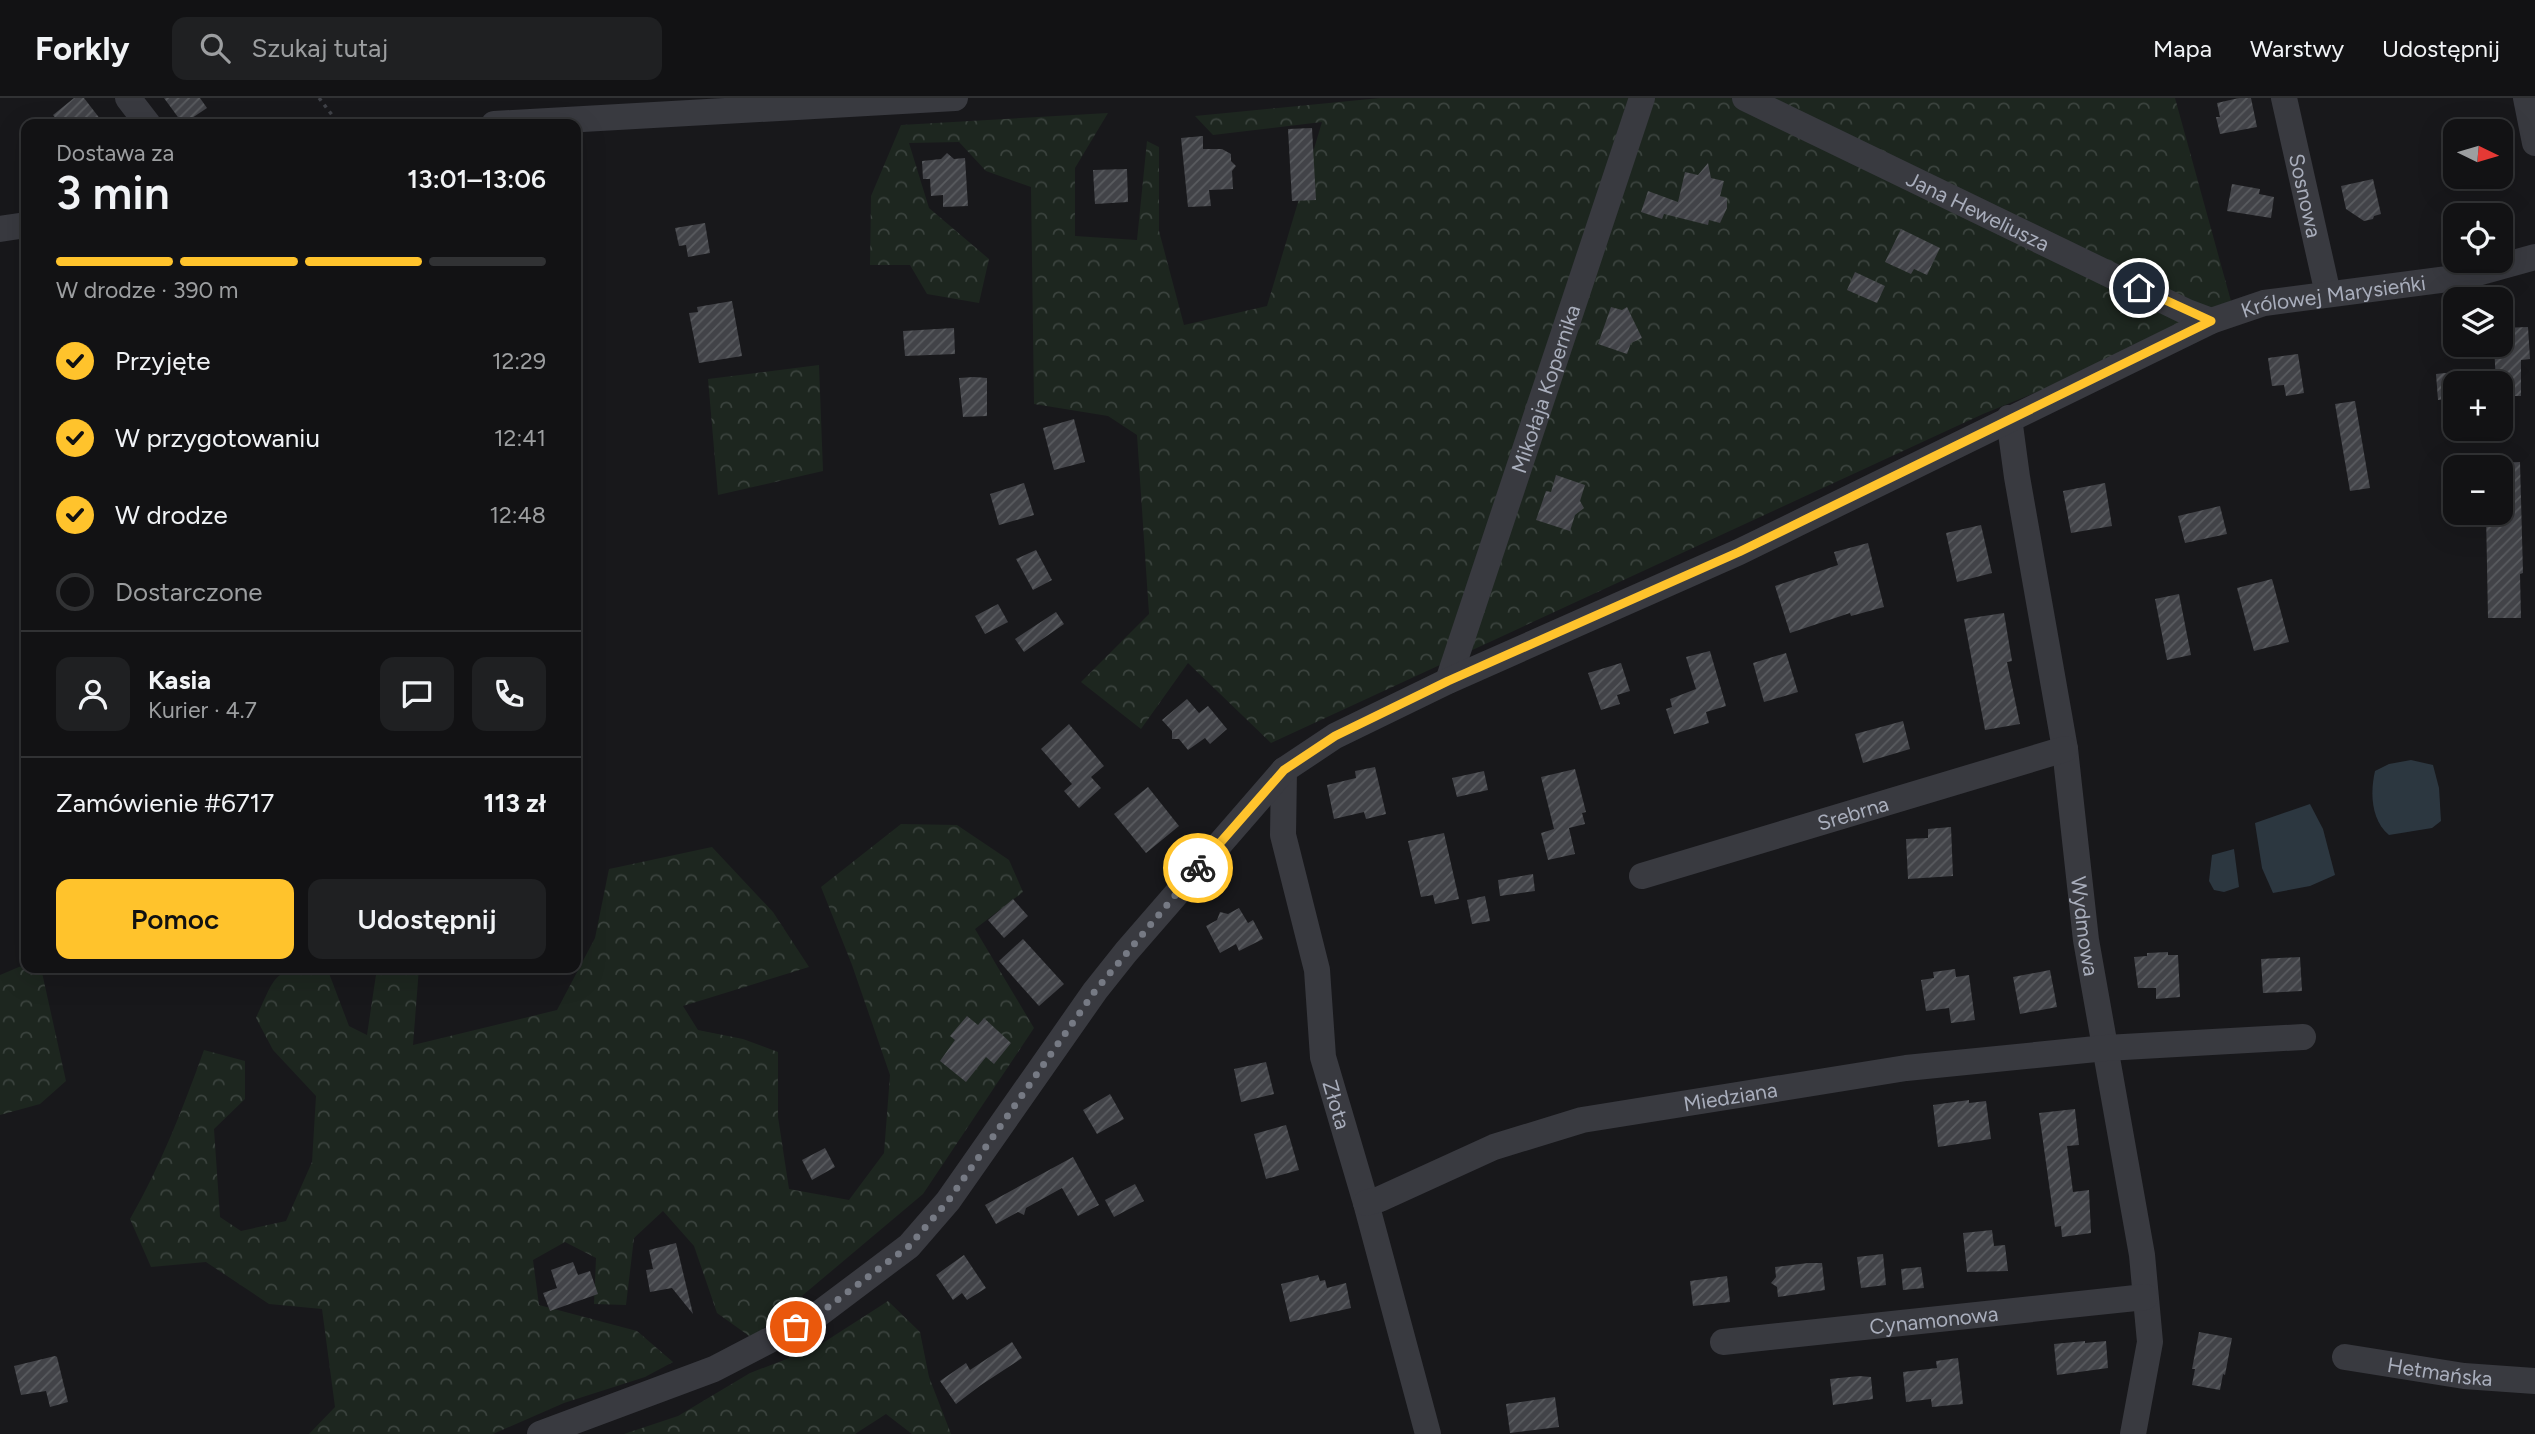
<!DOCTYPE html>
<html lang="pl">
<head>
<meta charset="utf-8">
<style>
  body { margin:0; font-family:Figtree,sans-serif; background:#1f2022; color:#f1f3f6; height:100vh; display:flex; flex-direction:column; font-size:26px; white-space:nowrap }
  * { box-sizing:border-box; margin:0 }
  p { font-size:23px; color:#9c9ea0 }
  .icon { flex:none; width:38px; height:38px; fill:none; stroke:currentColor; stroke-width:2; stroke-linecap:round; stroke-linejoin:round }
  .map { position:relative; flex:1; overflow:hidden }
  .panel { position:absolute; left:21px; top:21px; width:560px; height:854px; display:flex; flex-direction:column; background:#121214; border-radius:14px; box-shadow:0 7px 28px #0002,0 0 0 2px #313234 }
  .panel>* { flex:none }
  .needle { width:46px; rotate:95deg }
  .buttons { position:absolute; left:2443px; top:21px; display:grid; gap:14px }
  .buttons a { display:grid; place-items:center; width:70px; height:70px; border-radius:14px; background:#121214; box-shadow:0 7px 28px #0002,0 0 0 2px #313234; font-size:35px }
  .pin { position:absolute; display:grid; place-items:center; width:60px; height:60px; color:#fff; margin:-30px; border:4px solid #fff; border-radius:50%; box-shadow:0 2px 7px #0007 }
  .courier { position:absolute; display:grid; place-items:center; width:70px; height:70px; margin:-35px; border:5px solid #ffc32c; border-radius:50%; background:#fff; color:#222; box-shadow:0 2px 9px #0007 }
  .overview em { font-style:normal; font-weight:600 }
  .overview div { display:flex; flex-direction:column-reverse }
  .overview { display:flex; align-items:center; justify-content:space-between; height:119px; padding:0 35px }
  h1 { font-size:46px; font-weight:600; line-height:52px }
  .bar { display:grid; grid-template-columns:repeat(4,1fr); gap:10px 7px; align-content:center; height:84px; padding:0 35px }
  .bar i { height:9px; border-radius:5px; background:#313234 }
  .bar .current { background:#ffc32c }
  .bar p { grid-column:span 4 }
  .line { display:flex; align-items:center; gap:18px; padding:0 35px; border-top:2px solid #313234 }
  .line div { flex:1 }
  .round { display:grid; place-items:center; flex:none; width:74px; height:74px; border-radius:14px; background:#1f2022 }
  ol { padding:0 35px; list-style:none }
  li { display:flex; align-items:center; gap:21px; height:77px }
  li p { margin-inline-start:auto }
  li .icon { padding:7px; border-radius:50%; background:#ffc32c; color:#111; stroke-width:4 }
  li:last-child { color:#9c9ea0 }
  li i { width:38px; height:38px; border:4px solid #313234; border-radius:50% }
  .action { display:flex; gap:14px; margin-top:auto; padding:14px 35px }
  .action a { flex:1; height:80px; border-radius:14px; background:#ffc32c; color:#111; font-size:28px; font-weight:600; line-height:80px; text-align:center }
  .action a+a { background:#1f2022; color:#f1f3f6 }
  header { display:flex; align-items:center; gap:42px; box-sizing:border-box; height:98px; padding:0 35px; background:#121214; border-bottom:2px solid #313234 }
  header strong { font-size:33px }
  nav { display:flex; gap:38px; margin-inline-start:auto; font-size:24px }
  .search { width:490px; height:63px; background:#1f2022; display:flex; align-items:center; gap:18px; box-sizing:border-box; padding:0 24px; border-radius:14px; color:#9c9ea0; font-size:26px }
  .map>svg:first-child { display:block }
  .forest { fill:url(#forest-crowns) }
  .water { fill:#2c3740 }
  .building { fill:url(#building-hatch) }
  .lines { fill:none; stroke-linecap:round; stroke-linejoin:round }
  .path { stroke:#3f4147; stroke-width:3.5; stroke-dasharray:3.5 5; stroke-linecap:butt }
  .minor { stroke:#393a40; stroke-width:26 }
  .done { stroke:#767a84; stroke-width:7; stroke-dasharray:0 12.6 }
  .route { stroke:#ffc32c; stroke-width:9 }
  .labels { text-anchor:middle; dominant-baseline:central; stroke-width:5; stroke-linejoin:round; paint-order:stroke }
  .street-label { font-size:21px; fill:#a9aebc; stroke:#131316 }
</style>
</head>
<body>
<header>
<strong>Forkly</strong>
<div class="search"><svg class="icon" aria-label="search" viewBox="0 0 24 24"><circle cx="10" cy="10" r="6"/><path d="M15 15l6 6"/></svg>Szukaj tutaj</div>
<nav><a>Mapa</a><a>Warstwy</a><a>Udostępnij</a></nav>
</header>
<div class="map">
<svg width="2535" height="1336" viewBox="0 0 2535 1336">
  <defs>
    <pattern id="forest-crowns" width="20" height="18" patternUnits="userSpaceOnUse" patternTransform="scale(1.75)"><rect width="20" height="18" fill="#1d261f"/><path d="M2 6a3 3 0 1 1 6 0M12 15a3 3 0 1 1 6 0" fill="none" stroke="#3b433e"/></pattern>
    <pattern id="building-hatch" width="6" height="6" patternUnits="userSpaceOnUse" patternTransform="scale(1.75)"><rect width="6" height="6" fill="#424348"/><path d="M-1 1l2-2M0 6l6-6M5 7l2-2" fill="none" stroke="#5a5c60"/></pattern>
  </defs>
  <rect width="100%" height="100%" fill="#18181b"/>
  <!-- forest -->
  <g class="forest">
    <polygon points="1380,0 2175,0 2234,214 1983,316 1271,645 1188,565 1141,631 1081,584 1149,516 1137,337 1108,318 1034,306 1031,89 986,73 959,44 909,45 929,110 989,161 979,205 927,196 910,167 870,167 871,98 901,27 1108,15 1075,70 1075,138 1137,142 1147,43 1159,49 1159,133 1184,227 1267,208 1322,24 1213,37 1195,18"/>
    <polygon points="819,267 823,373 718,397 708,281"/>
    <path d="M901,726L957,727L1009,762L1023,794L975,831L1034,930L923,1096L752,1240L717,1215L694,1148L663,1113L634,1140L626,1207L594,1206L596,1160L565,1144L533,1162L539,1207L637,1233L673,1264L645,1279L564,1305L493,1336H309L335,1309L322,1211L269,1206L206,1164L151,1169L130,1121C161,1067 183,1010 204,952L245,963V1001L214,1031L220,1119L241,1133L286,1123L312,1064L316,998L273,952L256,920C278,873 273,870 327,870L349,928L367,937L377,870H419L413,947L557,912L595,840L609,771L712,749L773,814L809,869L683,908L698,932L743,941L778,954V1019L789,1091L849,1102L884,1055L890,977L852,867L821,789Z"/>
    <polygon points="26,866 26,870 41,870 66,983 40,1006 0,1017 0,877"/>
    <polygon points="888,1203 920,1234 929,1279 951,1336 912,1336 886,1316 855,1336 624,1336 678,1318 750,1275 815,1250"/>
  </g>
  <!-- water -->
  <g class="water">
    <path d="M2411,662L2433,667L2439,690L2441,723L2432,730L2389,737C2371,722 2370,695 2375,673L2389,666Z"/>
    <polygon points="2310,706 2323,731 2335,777 2310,788 2273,795 2262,770 2255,725"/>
    <polygon points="2234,751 2239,789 2224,794 2214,792 2209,783 2212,757"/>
  </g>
  <!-- building -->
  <g class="building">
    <polygon points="74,0 84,0 104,26 60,26 53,17"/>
    <polygon points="164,0 200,0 207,10 183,26"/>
    <polygon points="2239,0 2251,0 2257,29 2220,36 2216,19 2220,19 2217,5"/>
    <polygon points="1312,30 1316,102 1292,103 1288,31"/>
    <polygon points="1203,38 1203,51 1222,51 1231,56 1231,63 1236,68 1232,73 1233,91 1209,92 1211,108 1188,109 1181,40"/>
    <polygon points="947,55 954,61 965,60 968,108 943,109 943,97 931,98 930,81 923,81 922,63 941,61"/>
    <polygon points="1708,65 1711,80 1724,83 1720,98 1727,100 1727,110 1720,125 1709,122 1708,127 1664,116 1662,121 1641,114 1648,93 1678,104 1685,74 1698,77"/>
    <polygon points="1127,71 1128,104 1095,106 1093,72"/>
    <polygon points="2373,81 2381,116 2374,118 2373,121 2364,123 2346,111 2341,88"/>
    <polygon points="2232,86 2260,91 2259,96 2274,99 2271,120 2227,113"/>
    <polygon points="705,125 710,155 688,159 686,147 679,148 675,130"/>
    <polygon points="1901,131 1940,150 1927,177 1914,171 1911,176 1885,164"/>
    <polygon points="1855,174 1885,188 1877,205 1847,192"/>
    <polygon points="732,203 742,258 699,265 689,215 698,214 697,209"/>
    <polygon points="1611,209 1622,212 1627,209 1642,240 1631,245 1627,256 1598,246"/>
    <polygon points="2528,229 2530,261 2521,262 2521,298 2501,298 2501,285 2496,285 2494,247 2501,247 2501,230"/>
    <polygon points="954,230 955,256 905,258 903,233"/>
    <polygon points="2298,256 2304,295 2286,298 2284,287 2272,288 2268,260"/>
    <polygon points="2455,274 2455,300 2438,302 2436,276"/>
    <polygon points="974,279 987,280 987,318 963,319 959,280"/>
    <polygon points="2355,303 2370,390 2350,393 2335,306"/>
    <polygon points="1074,321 1085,364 1054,372 1043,330"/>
    <polygon points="2520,364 2523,475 2520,476 2521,520 2488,520 2486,415 2501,415 2501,365"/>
    <polygon points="1556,377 1585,387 1580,403 1584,410 1575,417 1570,433 1536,422 1546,393 1551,394"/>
    <polygon points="1024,385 1034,417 999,427 990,396"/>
    <polygon points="2105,385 2112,428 2071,435 2063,393"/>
    <polygon points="2220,408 2227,436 2185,445 2178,418"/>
    <polygon points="1981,427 1992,475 1957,484 1946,435"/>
    <polygon points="1868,445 1884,509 1851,518 1850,515 1790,535 1775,488 1838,467 1834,454"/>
    <polygon points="1036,452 1052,482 1033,492 1016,461"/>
    <polygon points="2272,481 2289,544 2254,553 2237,490"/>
    <polygon points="2179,496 2191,557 2167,562 2155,501"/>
    <polygon points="998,506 1008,524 985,536 975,518"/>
    <polygon points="1056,514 1064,526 1024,554 1015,541"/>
    <polygon points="2004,515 2012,563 2007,564 2020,626 1985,632 1964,521"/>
    <polygon points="1710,553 1726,608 1706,614 1709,625 1674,636 1666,611 1672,609 1670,601 1696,591 1686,559"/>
    <polygon points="1786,555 1798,594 1764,604 1753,565"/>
    <polygon points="1621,565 1630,593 1617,597 1620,606 1601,612 1588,575"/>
    <polygon points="1187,601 1199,615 1208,608 1227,631 1210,646 1205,640 1188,652 1179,641 1172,641 1172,633 1162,622"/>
    <polygon points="1903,623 1910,651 1863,665 1855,636"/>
    <polygon points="1069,626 1104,668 1091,679 1101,690 1079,710 1064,693 1072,686 1041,651"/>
    <polygon points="1375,669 1386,716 1366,721 1364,714 1334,721 1327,687 1356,680 1355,673"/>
    <polygon points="1575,671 1586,714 1582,715 1585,726 1569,730 1575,756 1548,762 1541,735 1554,731 1541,679"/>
    <polygon points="1484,673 1488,692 1457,699 1452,680"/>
    <polygon points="1148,689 1179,728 1146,755 1114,716"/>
    <polygon points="1951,729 1953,778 1908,781 1906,741 1928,740 1928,731"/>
    <polygon points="1444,735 1459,801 1435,806 1433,797 1421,799 1408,743"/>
    <polygon points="1533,776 1535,793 1500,798 1498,782"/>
    <polygon points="1485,798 1490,823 1472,826 1467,802"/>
    <polygon points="1013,801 1028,818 1004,840 988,822"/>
    <polygon points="1239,810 1248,825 1253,822 1263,841 1239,853 1236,846 1220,855 1206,828 1217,822 1220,814 1228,816"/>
    <polygon points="1023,841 1064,886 1039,908 999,863"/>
    <polygon points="2168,854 2168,857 2178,857 2180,899 2156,901 2156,890 2138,890 2134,859 2147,858 2147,855"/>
    <polygon points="2300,859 2302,893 2263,895 2261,861"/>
    <polygon points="1955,871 1956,879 1969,877 1975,922 1951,925 1949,910 1926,913 1921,882 1934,880 1933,874"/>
    <polygon points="2050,872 2057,909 2020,916 2013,879"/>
    <polygon points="967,918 978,927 984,920 1011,945 994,966 986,959 966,984 940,963 955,942 950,938"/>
    <polygon points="1266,964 1274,996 1241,1004 1234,971"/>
    <polygon points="1110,996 1124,1021 1097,1036 1083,1012"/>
    <polygon points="1969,1002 1969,1005 1986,1003 1991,1041 1938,1049 1933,1007"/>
    <polygon points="2075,1011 2079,1047 2067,1048 2073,1094 2089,1092 2091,1135 2062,1139 2061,1128 2055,1129 2039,1015"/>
    <polygon points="1286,1027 1299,1072 1266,1081 1254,1036"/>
    <polygon points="825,1050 835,1069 812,1082 802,1062"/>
    <polygon points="1073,1059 1099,1107 1078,1118 1062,1090 1026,1110 1024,1117 1018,1114 996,1126 985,1107"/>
    <polygon points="1135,1086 1144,1103 1114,1119 1105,1102"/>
    <polygon points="1992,1132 1994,1148 2005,1147 2008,1173 1967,1174 1963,1135"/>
    <polygon points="676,1145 693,1216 672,1190 650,1194 646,1172 653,1171 649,1152"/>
    <polygon points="1883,1156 1886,1187 1861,1190 1857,1159"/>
    <polygon points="964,1157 986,1190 967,1202 962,1195 953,1202 936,1177"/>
    <polygon points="573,1164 578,1177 590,1173 598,1196 550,1213 543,1195 557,1190 551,1172"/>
    <polygon points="1808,1165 1822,1165 1825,1192 1778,1199 1777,1189 1771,1185 1776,1179 1775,1169"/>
    <polygon points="1921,1169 1924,1190 1903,1192 1901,1171"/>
    <polygon points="1318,1177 1320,1183 1325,1182 1327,1190 1346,1185 1351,1210 1290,1224 1281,1186"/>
    <polygon points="1727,1178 1730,1204 1693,1208 1690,1183"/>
    <polygon points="2199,1234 2232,1240 2225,1277 2223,1276 2220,1292 2192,1287 2195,1271 2192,1271"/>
    <polygon points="2085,1243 2085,1245 2106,1243 2108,1270 2057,1277 2054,1246"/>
    <polygon points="1012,1244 1022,1260 981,1287 956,1306 940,1283 966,1265 970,1272"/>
    <polygon points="55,1258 57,1259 68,1304 50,1309 46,1293 21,1297 14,1268"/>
    <polygon points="1958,1260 1963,1306 1932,1309 1931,1301 1906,1304 1903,1274 1937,1270 1936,1263"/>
    <polygon points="1859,1278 1871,1279 1873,1301 1833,1307 1830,1281"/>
    <polygon points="1555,1299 1559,1329 1510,1335 1506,1306"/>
  </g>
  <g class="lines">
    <!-- path -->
    <polyline class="path" points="319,0 339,26"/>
    <!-- minor -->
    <g class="minor">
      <polyline points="128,0 148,26"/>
      <path id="s1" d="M1745,0L2187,214L2211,223"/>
      <path id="s2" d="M2284,0L2328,196"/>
      <polyline points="2526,0 2535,45"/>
      <polyline points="494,26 955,0"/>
      <polyline points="0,131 26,127"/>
      <path id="s3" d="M2009,320L2017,379L2065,651L2086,842L2142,1157L2150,1244L2133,1336"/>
      <path id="s4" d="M1448,583L1642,0"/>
      <path id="s5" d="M1284,672L1283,737L1317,872L1323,959L1366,1105L1428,1336"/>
      <path id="s6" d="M1642,778L2065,651"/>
      <path id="s7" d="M1366,1105L1380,1101L1494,1049L1582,1022L1906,970L2106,950L2303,939"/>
      <path id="s8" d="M1723,1244L2145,1199"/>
      <path id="s9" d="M2345,1259L2464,1278L2535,1283"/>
      <path id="s10" d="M540,1336L714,1271L816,1218L909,1148L948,1103L1095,893L1126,854L1284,672L1335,638L1448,583L1739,454L2211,223L2264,205L2463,179L2535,159"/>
    </g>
  </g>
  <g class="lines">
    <!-- done -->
    <polyline class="done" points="796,1229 816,1218 909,1148 948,1103 1095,893 1198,770"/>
    <!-- route -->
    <polyline class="route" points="1198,770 1284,672 1335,638 1448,583 1739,454 2211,223 2139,190"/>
  </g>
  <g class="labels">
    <!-- street labels -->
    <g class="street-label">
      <text stroke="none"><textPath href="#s2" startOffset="100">Sosnowa</textPath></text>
      <text stroke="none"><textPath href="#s1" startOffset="259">Jana Heweliusza</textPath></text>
      <text stroke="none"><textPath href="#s10" startOffset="2180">Królowej Marysieńki</textPath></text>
      <text stroke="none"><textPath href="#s4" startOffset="308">Mikołaja Kopernika</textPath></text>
      <text stroke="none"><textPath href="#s6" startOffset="220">Srebrna</textPath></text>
      <text stroke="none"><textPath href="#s3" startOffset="514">Wydmowa</textPath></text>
      <text stroke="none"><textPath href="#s7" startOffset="382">Miedziana</textPath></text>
      <text stroke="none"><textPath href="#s5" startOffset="341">Złota</textPath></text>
      <text stroke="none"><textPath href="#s8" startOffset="212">Cynamonowa</textPath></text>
      <text stroke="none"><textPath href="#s9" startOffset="96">Hetmańska</textPath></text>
    </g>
  </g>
</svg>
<div class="buttons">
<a><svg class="needle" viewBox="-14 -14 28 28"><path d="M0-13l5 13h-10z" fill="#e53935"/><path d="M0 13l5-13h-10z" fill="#9c9ea0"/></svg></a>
<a><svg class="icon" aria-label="locate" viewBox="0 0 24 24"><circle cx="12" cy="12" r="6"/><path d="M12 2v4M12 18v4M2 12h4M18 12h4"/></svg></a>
<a><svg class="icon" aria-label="layers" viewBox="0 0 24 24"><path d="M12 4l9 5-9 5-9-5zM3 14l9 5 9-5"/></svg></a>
<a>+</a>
<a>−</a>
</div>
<div class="pin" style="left:796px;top:1229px;background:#ea580c"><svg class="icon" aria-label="bag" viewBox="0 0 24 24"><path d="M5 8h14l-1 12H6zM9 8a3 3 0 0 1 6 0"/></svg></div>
<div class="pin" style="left:2139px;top:190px;background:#1f2937"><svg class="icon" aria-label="home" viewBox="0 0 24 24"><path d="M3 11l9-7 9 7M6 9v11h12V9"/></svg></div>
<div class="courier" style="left:1198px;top:770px"><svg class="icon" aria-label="bike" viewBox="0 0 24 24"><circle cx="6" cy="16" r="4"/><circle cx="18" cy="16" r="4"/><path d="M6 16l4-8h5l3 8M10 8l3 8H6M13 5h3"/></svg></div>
<section class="panel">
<div class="overview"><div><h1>3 min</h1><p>Dostawa za</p></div><em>13:01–13:06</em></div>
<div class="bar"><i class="current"></i><i class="current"></i><i class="current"></i><i></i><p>W drodze · 390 m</p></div>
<ol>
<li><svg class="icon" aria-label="check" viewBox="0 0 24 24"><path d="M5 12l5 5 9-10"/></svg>Przyjęte<p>12:29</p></li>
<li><svg class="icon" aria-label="check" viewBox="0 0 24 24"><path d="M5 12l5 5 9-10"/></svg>W przygotowaniu<p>12:41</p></li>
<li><svg class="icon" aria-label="check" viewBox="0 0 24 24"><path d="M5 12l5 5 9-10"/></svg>W drodze<p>12:48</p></li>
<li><i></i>Dostarczone</li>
</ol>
<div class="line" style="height:126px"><a class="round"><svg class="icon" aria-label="person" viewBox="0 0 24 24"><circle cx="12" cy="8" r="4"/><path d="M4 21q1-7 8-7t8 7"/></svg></a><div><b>Kasia</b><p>Kurier · 4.7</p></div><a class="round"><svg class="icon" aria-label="chat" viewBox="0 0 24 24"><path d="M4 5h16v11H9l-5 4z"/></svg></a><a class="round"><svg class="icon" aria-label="phone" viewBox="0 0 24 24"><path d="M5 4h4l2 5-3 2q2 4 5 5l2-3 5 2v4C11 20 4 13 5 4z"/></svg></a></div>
<div class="line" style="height:91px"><div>Zamówienie #6717</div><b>113 zł</b></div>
<div class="action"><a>Pomoc</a><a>Udostępnij</a></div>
</section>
</div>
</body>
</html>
